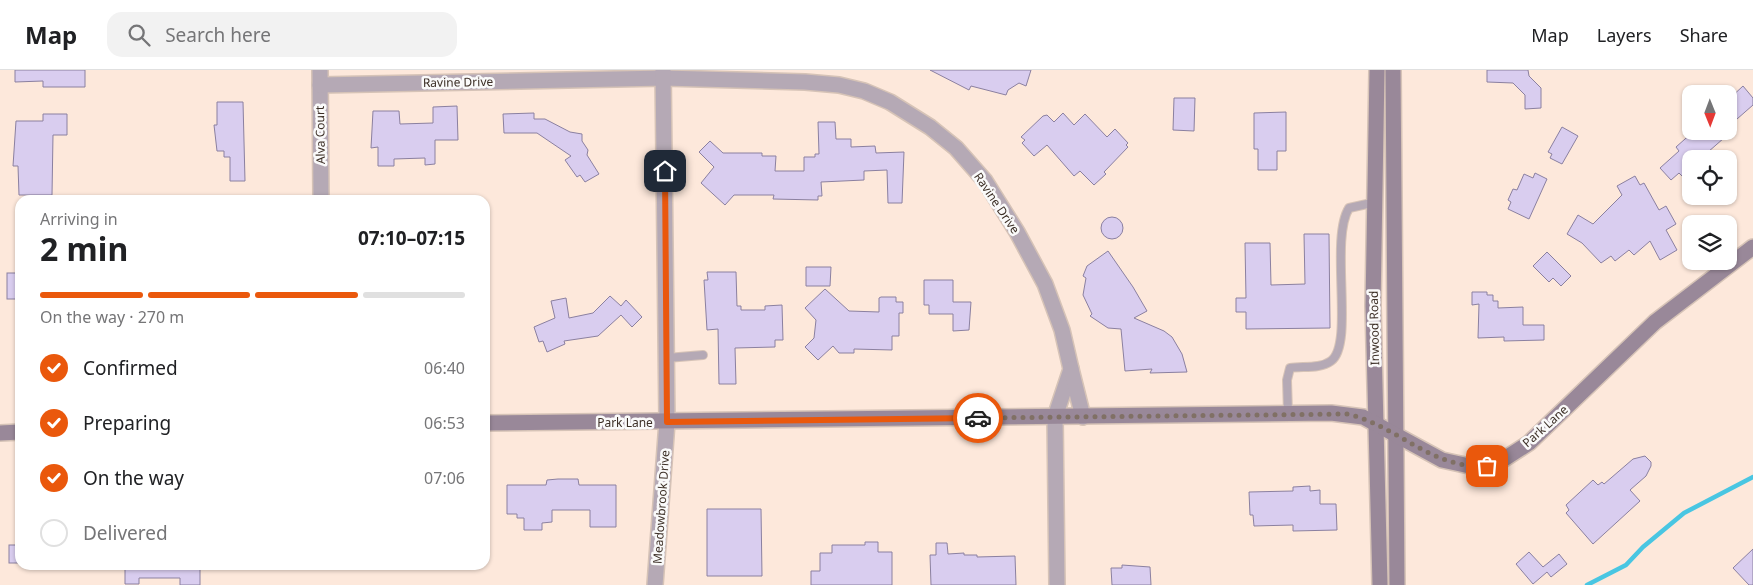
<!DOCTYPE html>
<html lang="en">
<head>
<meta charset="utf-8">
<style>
  body { margin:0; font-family:"Noto Sans",sans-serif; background:#f2f2f2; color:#202124; height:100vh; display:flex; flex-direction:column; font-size:19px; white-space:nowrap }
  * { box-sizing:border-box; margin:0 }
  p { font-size:16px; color:#757577 }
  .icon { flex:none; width:28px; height:28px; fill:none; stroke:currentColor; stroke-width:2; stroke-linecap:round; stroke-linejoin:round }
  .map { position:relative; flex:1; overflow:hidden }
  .panel { position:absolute; left:15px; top:125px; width:475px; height:375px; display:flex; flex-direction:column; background:#fff; border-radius:15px; box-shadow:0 1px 4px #0004 }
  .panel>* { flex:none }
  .needle { width:32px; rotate:179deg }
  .tools { position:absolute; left:1682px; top:15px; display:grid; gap:10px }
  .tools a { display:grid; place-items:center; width:55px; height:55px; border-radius:10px; background:#fff; box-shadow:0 1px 4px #0004; font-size:25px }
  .pin { position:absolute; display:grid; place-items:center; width:42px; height:42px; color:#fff; margin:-21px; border-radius:10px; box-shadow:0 2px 8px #0006 }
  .courier { position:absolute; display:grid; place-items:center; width:50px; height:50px; margin:-25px; border:4px solid #ea580c; border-radius:50%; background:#fff; color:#222; box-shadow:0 1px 6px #0007 }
  .head em { font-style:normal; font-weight:700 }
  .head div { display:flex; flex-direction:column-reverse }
  .head { display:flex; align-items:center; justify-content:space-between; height:85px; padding:0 25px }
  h1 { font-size:32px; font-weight:700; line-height:38px }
  .bar { display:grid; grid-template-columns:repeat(4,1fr); gap:8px 5px; align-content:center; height:60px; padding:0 25px }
  .bar i { height:6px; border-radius:4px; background:#e0e0e0 }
  .bar .on { background:#ea580c }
  .bar p { grid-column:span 4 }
  ol { padding:0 25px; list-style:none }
  li { display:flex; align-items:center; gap:15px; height:55px }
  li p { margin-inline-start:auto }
  li .icon { padding:5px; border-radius:50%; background:#ea580c; color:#fff; stroke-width:4 }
  li:last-child { color:#757577 }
  li i { width:28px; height:28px; border:2px solid #e0e0e0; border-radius:50% }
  header { display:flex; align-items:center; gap:30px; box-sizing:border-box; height:70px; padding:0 25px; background:#fff; border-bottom:1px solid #e0e0e0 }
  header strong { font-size:24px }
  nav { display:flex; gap:28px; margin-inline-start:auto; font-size:18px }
  .search { width:350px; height:45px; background:#f2f2f2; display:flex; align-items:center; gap:12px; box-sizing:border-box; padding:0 18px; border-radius:15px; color:#757577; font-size:19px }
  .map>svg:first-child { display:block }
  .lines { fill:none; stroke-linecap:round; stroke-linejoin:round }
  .stream { stroke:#49c6e2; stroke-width:4.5 }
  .building { fill:#d9cdef; stroke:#8b80a0 }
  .lane-casing { stroke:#d6c3b7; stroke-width:10 }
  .street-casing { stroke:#d6c3b7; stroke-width:18 }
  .secondary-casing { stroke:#d6c3b7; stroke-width:18 }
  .lane { stroke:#b5a9b5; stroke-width:8 }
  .street { stroke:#b5a9b5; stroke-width:15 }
  .secondary { stroke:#989; stroke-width:15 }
  .done { stroke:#807065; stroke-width:5; stroke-dasharray:0 9 }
  .route { stroke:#ea580c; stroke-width:6 }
  .labels { text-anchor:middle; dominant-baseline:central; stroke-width:5; stroke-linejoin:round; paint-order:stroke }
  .street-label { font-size:12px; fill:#3c2f26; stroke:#fafafa }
</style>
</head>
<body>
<header>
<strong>Map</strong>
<div class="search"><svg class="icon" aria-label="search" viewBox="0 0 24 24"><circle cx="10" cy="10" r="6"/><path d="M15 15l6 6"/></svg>Search here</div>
<nav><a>Map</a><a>Layers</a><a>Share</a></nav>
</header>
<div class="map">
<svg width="1753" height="515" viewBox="0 0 1753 515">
  <rect width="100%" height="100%" fill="#fde8db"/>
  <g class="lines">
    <!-- stream -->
    <polyline class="stream" points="1587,515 1626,495 1643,477 1684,443 1753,407"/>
  </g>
  <!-- building -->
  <g class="building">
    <polygon points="15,0 85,0 85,17 43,17 43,11 15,12"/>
    <polygon points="930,0 1031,0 1026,16 1019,13 1008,20 1006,25 971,16 969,20"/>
    <polygon points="1487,0 1528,0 1529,6 1541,18 1541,38 1525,39 1525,25 1513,13 1487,12"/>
    <polygon points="1743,16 1753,28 1753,35 1737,49 1729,39 1729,29"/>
    <polygon points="1174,28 1195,28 1194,61 1173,60"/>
    <polygon points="217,32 243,32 245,111 230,111 230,87 224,87 224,81 217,81 214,55 217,55"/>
    <polygon points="457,36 458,70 435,70 435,94 425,95 425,88 394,89 394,96 378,96 378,77 371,78 373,41 399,41 400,54 433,53 433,37"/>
    <polygon points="1286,42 1286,81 1277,81 1277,100 1258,100 1258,79 1254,79 1254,43"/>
    <polygon points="534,43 534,49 545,49 570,62 582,64 582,71 588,80 587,85 599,104 585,112 580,105 577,107 565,90 571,86 537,63 504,63 503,44"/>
    <polygon points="1063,43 1074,55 1085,44 1107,67 1115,59 1128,73 1126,75 1128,77 1104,102 1106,104 1094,115 1080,101 1074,106 1047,75 1034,86 1022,73 1025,70 1021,67 1043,46 1047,45 1054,52"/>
    <polygon points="43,44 67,44 67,65 53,65 52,125 19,125 18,96 13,96 16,51 43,51"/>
    <polygon points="818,52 835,52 836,69 851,69 851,77 875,76 876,83 904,82 902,133 888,133 887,100 864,101 864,110 821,112 822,126 818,126 818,130 773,129 774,125 734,125 725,135 701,113 714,97 699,82 710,71 723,83 762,83 762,86 776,86 775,101 804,101 804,87 815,87 815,84 819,84"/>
    <polygon points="1562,57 1578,66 1562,94 1550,88 1552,84 1548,82"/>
    <polygon points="1694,61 1732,61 1700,89 1691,89 1691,98 1682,106 1679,103 1671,110 1660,98 1679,81 1676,77"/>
    <polygon points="1535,103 1547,109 1529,149 1508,139 1511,132 1508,130 1513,119 1517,120 1524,104 1533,108"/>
    <polygon points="1635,106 1640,115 1644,113 1659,140 1666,136 1676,154 1666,160 1677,180 1660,190 1650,171 1634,185 1629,180 1615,191 1611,186 1601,193 1582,173 1567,164 1578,145 1593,154 1622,125 1617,116"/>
    <circle cx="1112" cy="158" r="11"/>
    <polygon points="1304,164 1329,164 1330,258 1246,259 1246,242 1236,242 1236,228 1246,228 1245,173 1270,173 1271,215 1305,214"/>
    <polygon points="1108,181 1133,217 1147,241 1134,248 1164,261 1172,267 1182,284 1187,302 1150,303 1152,299 1125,301 1121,259 1108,258 1090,246 1092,244 1083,225 1086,208 1083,206 1087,196"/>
    <polygon points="1547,182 1571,206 1561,216 1553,208 1549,212 1533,196"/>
    <polygon points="806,197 831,197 830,216 806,216"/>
    <polygon points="707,202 736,202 737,236 741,236 741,240 765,240 765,236 782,235 783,270 775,270 775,277 735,278 736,314 719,314 718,259 707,260 704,210 708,210"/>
    <rect x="7" y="203" width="13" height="26"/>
    <polygon points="924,210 953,210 953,232 971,232 969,260 953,261 953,244 929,244 929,235 924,235"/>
    <polygon points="825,219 849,241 879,242 879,228 881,227 896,227 896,232 903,232 903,243 899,243 899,266 892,266 892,280 854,279 854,283 839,283 833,276 818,290 805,277 814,268 816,250 805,238"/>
    <polygon points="1472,222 1487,222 1487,225 1493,225 1493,231 1498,231 1498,238 1523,237 1523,255 1544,255 1544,270 1504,271 1504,267 1478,268 1479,234 1472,235"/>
    <polygon points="610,226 621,236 626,230 642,247 632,257 621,245 598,266 564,271 565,274 547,282 543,271 539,272 534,257 555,248 551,231 566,228 569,248 593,243"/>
    <polygon points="1645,386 1651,392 1651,396 1646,406 1630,420 1640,431 1593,474 1566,443 1569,440 1566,435 1593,410 1598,415 1602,412 1604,414 1633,389"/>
    <polygon points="558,409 578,409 579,415 616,415 616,457 590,457 590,440 552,440 552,452 542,453 542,460 524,460 524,448 517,448 517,444 507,444 507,415 546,415 547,410"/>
    <polygon points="1310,416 1310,421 1320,420 1320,434 1336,434 1337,460 1293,461 1293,455 1254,456 1253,445 1250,445 1249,422 1293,421 1293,417"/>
    <polygon points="707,439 761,439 762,506 707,506"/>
    <polygon points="865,472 878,472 878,482 892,482 892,515 811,515 811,501 820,501 820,483 832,483 832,475 865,475"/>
    <polygon points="936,473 947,473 948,484 964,483 964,485 977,485 977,487 1015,486 1016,515 931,515 930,485 936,485"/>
    <rect x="9" y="475" width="11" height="18"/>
    <polygon points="1753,479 1753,515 1749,515 1733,498"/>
    <polygon points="1529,482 1543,497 1559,484 1567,494 1551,507 1547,502 1533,514 1516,494"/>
    <polygon points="125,495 200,495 200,515 180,515 180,508 139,508 139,514 125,514"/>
    <polygon points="1122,495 1150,497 1151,515 1112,515 1111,498 1122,498"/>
  </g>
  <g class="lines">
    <!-- lane casing -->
    <g class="lane-casing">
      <g id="lane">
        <polyline points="667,288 703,285"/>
        <path d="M1288,343L1287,310L1290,298C1303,296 1320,299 1331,291C1355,274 1329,170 1349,138L1376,132"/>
      </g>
    </g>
    <!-- street casing -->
    <g class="street-casing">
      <g id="street">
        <polyline points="320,0 321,130"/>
        <polyline points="320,15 664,8 805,12 839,15 864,21 890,32 930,57 956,78 985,111 1017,162 1045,214 1062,260 1071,299 1055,347 1057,515"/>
        <polyline points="1071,299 1083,347"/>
        <polyline points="655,515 667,352 663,0"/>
      </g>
    </g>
    <!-- secondary casing -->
    <g class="secondary-casing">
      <g id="secondary">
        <polyline points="1377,0 1373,236 1380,515"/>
        <polyline points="1393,0 1397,515"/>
        <polyline points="485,353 1331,343 1363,347 1442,390 1474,397 1498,393 1529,373 1655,252 1753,177"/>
        <polyline points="0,363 20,362"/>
      </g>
    </g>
    <!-- lane -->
    <use href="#lane" class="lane"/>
    <!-- street -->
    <use href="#street" class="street"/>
    <!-- secondary -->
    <use href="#secondary" class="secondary"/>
  </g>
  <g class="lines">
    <!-- done -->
    <path class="done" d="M978,348L1347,344C1397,355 1432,400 1487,396"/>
    <!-- route -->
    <polyline class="route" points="665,101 667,352 978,348"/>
  </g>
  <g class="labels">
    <!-- street labels -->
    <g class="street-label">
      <text transform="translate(458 12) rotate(-1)">Ravine Drive</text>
      <text transform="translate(320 65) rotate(-91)">Alva Court</text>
      <text transform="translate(997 133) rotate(56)">Ravine Drive</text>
      <text transform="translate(1374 258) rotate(-91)">Inwood Road</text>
      <text x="625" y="352">Park Lane</text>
      <text transform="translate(1545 356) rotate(-42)">Park Lane</text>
      <text transform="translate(661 437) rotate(-86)">Meadowbrook Drive</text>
    </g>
  </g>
</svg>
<div class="tools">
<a><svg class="needle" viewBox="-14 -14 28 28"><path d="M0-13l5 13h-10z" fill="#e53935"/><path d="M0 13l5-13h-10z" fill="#757577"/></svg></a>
<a><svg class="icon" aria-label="locate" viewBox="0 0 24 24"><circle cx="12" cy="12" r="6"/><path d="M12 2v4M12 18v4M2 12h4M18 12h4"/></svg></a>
<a><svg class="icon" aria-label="layers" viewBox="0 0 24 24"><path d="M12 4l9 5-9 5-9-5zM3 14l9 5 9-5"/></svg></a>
</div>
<div class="pin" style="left:1487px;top:396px;background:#ea580c"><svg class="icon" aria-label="bag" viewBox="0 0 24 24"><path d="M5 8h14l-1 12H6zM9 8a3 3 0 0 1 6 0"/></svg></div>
<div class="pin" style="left:665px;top:101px;background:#1f2937"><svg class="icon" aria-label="home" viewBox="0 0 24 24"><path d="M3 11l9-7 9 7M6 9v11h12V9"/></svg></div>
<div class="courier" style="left:978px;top:348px"><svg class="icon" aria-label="car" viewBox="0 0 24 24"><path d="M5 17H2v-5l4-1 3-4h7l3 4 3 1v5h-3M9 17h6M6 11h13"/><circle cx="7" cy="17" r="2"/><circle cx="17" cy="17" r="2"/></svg></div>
<section class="panel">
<div class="head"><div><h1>2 min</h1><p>Arriving in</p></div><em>07:10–07:15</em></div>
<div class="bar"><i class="on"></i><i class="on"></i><i class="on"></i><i></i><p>On the way · 270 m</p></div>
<ol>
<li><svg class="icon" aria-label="check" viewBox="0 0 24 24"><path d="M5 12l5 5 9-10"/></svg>Confirmed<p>06:40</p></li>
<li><svg class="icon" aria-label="check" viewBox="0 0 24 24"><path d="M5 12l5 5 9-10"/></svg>Preparing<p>06:53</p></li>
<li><svg class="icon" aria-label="check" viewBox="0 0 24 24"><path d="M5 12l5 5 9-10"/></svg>On the way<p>07:06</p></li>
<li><i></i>Delivered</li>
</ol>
</section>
</div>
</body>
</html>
